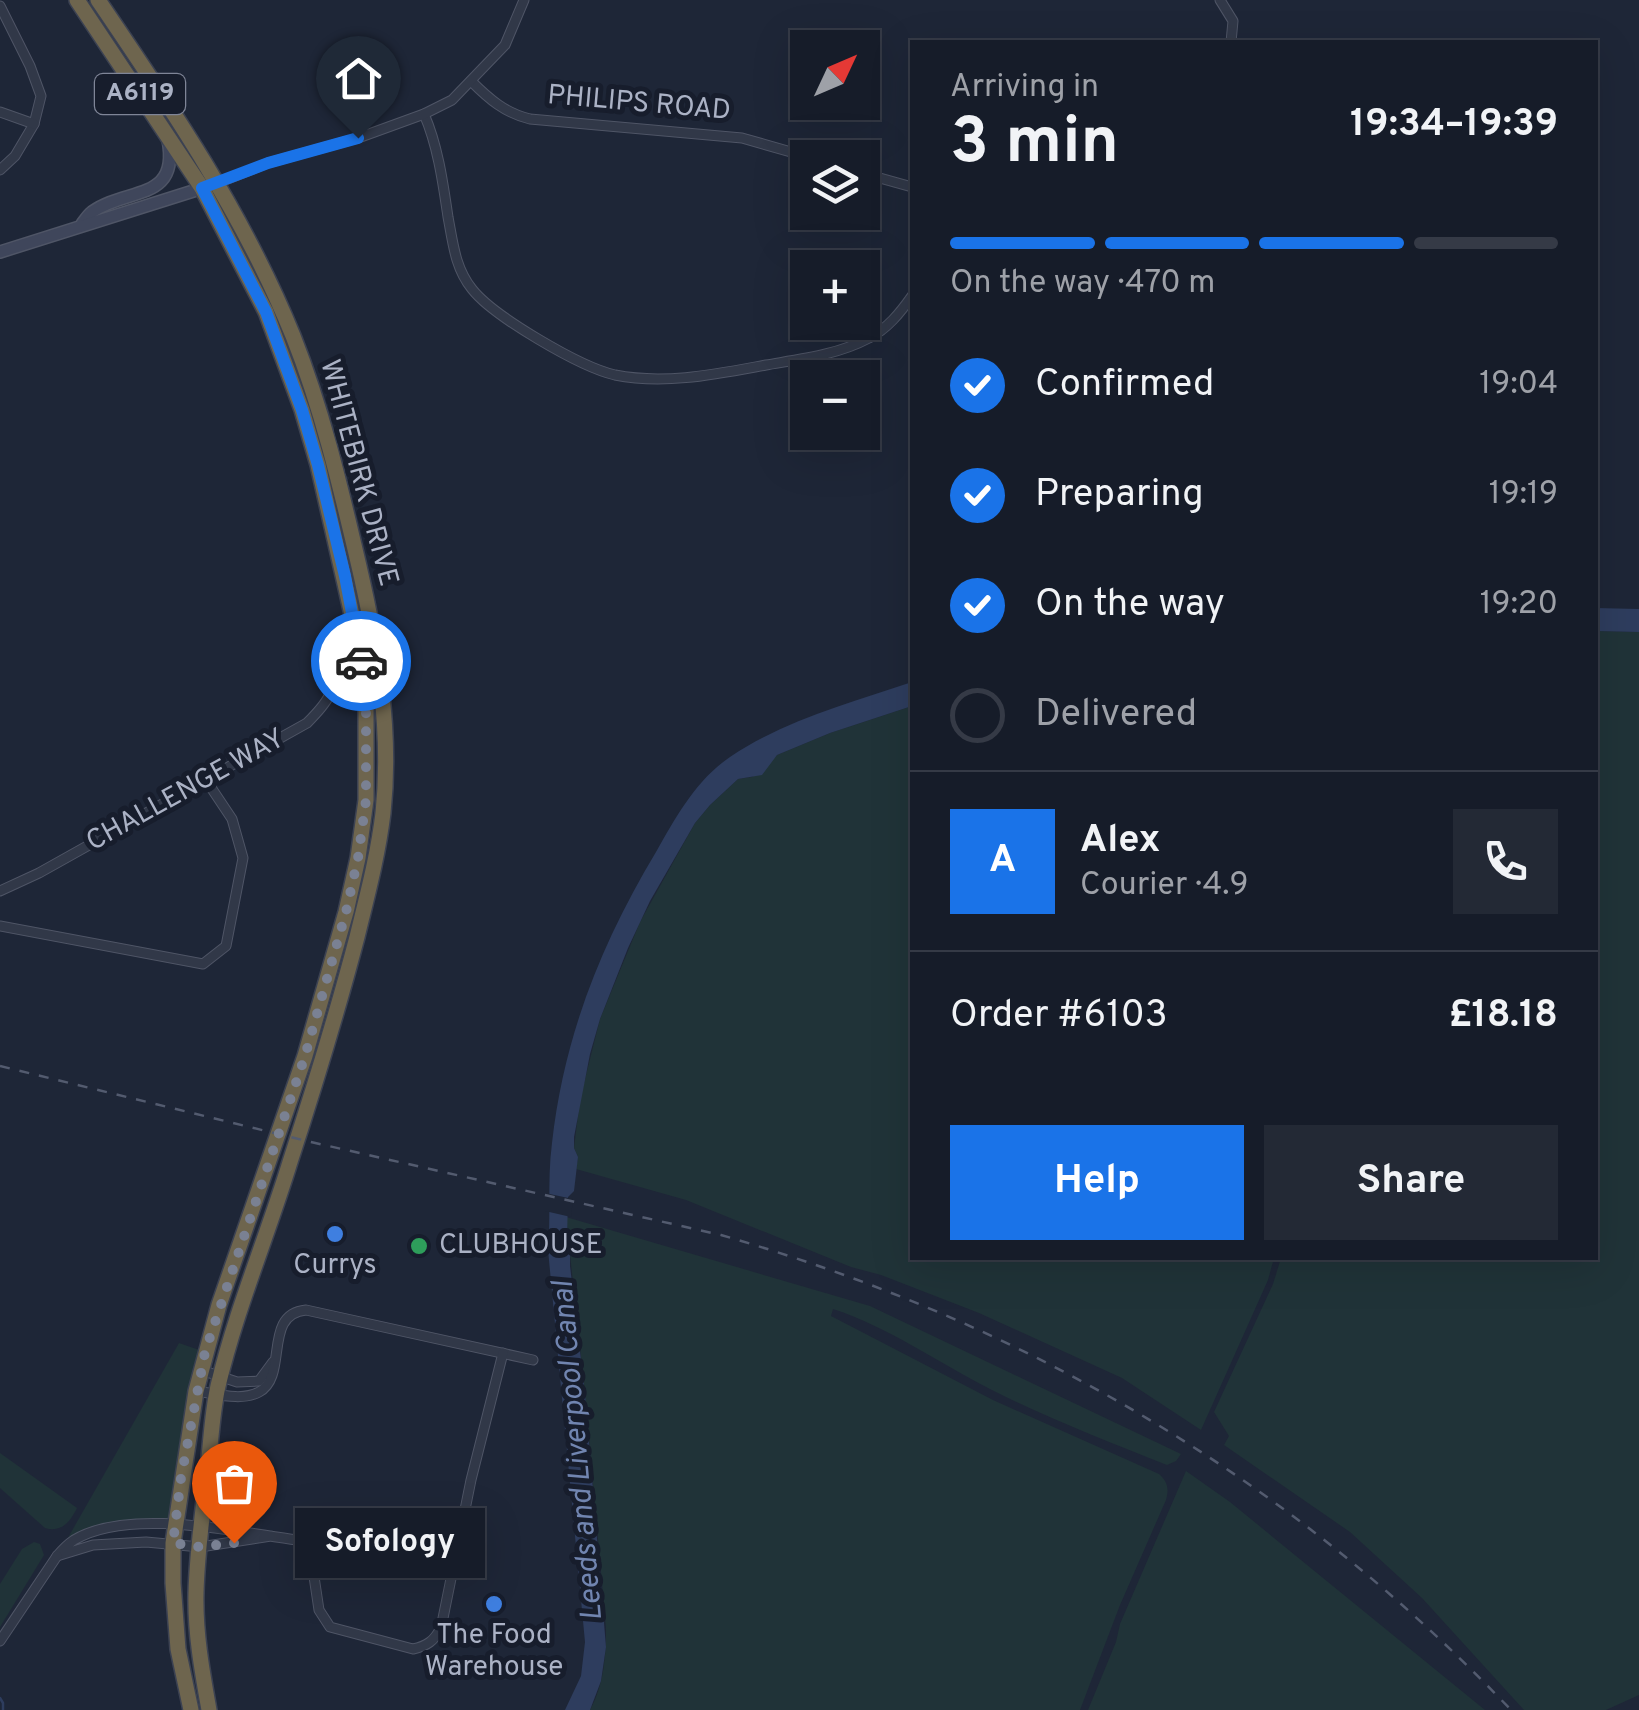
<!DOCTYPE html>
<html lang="en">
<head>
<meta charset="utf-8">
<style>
  body { margin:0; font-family:Overpass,sans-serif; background:#232935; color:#f1f3f6; height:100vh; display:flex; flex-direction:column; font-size:38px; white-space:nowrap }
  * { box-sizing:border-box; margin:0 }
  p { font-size:32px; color:#9ea1a8 }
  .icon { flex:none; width:55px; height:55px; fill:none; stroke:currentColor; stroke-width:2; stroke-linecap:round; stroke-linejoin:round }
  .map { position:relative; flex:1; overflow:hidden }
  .sheet { position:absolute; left:910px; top:40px; width:688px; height:1220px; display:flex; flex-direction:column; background:#161c29; border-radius:0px; box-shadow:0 10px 40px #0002,0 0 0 2px #353a46 }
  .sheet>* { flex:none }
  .needle { width:65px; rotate:46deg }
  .fabs { position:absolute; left:790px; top:30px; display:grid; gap:20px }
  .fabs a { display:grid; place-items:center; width:90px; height:90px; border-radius:0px; background:#161c29; box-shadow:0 10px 40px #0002,0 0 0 2px #353a46; font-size:50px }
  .pin { position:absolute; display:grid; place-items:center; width:85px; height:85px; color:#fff; margin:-102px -42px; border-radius:50% 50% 50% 0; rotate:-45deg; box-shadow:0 0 10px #0007 }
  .pin .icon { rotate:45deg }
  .courier { position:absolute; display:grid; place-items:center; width:100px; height:100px; margin:-50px; border:8px solid #1a73e8; border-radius:50%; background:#fff; color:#222; box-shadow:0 2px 12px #0007 }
  .bubble { position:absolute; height:70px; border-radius:0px; background:#161c29; box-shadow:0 10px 40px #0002,0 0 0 2px #353a46; font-size:32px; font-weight:700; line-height:70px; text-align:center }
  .overview em { font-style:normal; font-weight:700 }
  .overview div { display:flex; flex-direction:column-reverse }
  .overview { display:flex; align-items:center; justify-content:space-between; height:170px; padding:0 40px }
  h1 { font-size:65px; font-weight:700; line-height:75px }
  .bar { display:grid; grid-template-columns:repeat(4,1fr); gap:15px 10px; align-content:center; height:120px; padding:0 40px }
  .bar i { height:12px; border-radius:8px; background:#353a46 }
  .bar .current { background:#1a73e8 }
  .bar p { grid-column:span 4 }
  .line { display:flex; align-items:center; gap:25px; padding:0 40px; border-top:2px solid #353a46 }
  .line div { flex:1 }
  .round { display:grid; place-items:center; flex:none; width:105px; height:105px; border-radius:0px; background:#232935 }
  ol { padding:0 40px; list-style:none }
  li { display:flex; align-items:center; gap:30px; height:110px }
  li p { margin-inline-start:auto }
  li .icon { padding:10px; border-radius:50%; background:#1a73e8; color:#fff; stroke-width:4 }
  li:last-child { color:#9ea1a8 }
  li i { width:55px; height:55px; border:5px solid #353a46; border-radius:50% }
  .button { display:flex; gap:20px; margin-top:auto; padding:20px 40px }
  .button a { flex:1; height:115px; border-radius:0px; background:#1a73e8; color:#fff; font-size:40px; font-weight:700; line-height:115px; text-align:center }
  .button a+a { background:#232935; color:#f1f3f6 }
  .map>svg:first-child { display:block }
  .green { fill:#203338 }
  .water { fill:#2e3d5e }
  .pier { fill:#1e2637 }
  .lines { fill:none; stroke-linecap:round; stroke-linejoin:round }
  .stream { stroke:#2e3d5e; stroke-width:2.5 }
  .street-casing { stroke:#4f5566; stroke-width:11 }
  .secondary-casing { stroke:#4f5566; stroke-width:14 }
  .highway-casing { stroke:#3c4252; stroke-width:18 }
  .street { stroke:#313848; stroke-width:9 }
  .secondary { stroke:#3f465b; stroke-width:11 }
  .highway { stroke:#6e654e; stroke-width:15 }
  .rail { stroke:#535b6f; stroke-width:2.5; stroke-dasharray:10 10; stroke-linecap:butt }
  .done { stroke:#7a8193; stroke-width:10; stroke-dasharray:0 18 }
  .route { stroke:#1a73e8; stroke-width:12 }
  .shop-dot { fill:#3f7fe0; stroke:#171d2c; stroke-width:4 }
  .leisure-dot { fill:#2e9e5b; stroke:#171d2c; stroke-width:4 }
  .labels { text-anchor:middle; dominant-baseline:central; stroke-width:10; stroke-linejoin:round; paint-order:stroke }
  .shield { fill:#171d2c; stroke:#7f8597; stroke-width:2.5 }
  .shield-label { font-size:25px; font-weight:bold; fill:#abb2c5 }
  .street-label { font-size:28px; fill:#abb2c5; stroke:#171d2c }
  .poi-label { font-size:28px; fill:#abb2c5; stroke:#171d2c }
  .water-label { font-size:30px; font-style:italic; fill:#7185b0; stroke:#171d2c }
</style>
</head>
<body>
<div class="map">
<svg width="1639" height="1710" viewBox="0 0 1639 1710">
  <rect width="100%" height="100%" fill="#1e2637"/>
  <!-- green -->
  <g class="green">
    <polygon points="1595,631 1639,632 1639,1695 1606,1710 1524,1710 1422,1598 1350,1532 1224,1445 1229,1436 1214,1412 1273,1284 1281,1258 1595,1258"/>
    <polygon points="912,706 912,1258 1274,1258 1268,1280 1201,1430 1122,1378 979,1313 881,1275 851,1267 686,1200 576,1169 578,1157 574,1148 580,1099 600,1019 640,922 695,823 710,805 738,779 752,777 777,755 830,733"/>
    <path d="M566,1217L870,1306L1181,1454L1176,1461L1167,1465C1107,1441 1047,1418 990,1389C939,1363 888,1327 833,1309L831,1316L993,1400L1159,1474C1168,1482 1169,1489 1166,1500L1120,1605L1080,1710H590C604,1685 606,1656 606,1628L585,1394Z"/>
    <polygon points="179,1343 205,1352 175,1525 101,1528 61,1550"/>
    <path d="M0,1453L77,1508C70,1522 61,1533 45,1528L0,1488Z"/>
    <polygon points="1186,1471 1230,1502 1485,1710 1088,1710 1116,1642 1120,1624"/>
    <polygon points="34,1542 40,1544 44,1555 0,1627 0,1584 22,1549"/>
  </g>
  <!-- water -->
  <g class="water">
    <polygon points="1595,608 1639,609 1639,632 1595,631"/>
    <path d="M912,682V706L830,733L777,755L762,775L738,779L710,805L695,823L650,901L628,948L600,1019L590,1054L574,1137V1148L578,1157L574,1191L568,1197L567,1240L573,1245L574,1252L570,1256V1266L585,1394L606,1647L601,1681L590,1710H565L581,1676L585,1642L547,1239L549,1234C550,1204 548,1173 552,1143C564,1036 601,944 656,852C676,817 696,780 730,757C785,720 850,703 912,682Z"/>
  </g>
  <!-- pier -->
  <polygon class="pier" points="545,1193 573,1199 571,1217 545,1211"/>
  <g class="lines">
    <!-- stream -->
    <polyline class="stream" points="0,1698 3,1703 3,1710"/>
    <!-- street casing -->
    <g class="street-casing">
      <g id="street">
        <polyline points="1220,0 1233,21 1231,42"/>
        <polyline points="0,6 30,66 41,96 34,124 15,156 0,170"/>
        <path d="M471,81C489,99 505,113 530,119L742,138L812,158"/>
        <polyline points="0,112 34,124"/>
        <path d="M424,114C438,146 443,183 448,217C453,243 455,268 472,289C493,316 580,367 615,375C665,385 717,374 766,365C801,359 837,355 869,338C887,329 900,313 912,296"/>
        <polyline points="862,173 912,187"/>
        <polyline points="218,183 268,163 358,138 424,114 452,100 505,45 524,0"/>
        <path d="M0,891L39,873L307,723C329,701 336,692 332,660"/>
        <polyline points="0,926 203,964 226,946 243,858 232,819 206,780"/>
        <polyline points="201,1370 237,1382 259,1381 273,1362"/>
        <path d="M196,1391C214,1393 241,1402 259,1392C289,1376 262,1314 306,1310L533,1360"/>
        <path d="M271,1536L200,1547L146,1542L93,1545L57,1556C62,1550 68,1544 74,1540C129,1507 236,1532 297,1540L308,1545L310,1550L319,1610L330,1627L413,1649C427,1646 434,1641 441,1628L471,1480L503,1353"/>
        <polyline points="0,1641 57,1556"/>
      </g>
    </g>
    <!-- secondary casing -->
    <g class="secondary-casing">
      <g id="secondary">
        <path d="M82,224C85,220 88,215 92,212C127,187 180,202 168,140"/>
        <polyline points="0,252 206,187"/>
      </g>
    </g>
    <!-- highway casing -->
    <g class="highway-casing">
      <g id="highway">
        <polyline points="77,0 202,188 266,312 302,410 318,465 358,641 366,701 366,800 358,858 346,912 305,1056 219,1305 196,1391 173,1543 173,1583 178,1649 191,1710"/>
        <path d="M98,0C171,107 244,215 293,336C322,409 340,485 358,562C377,643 392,729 383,813C378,855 367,896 357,937C337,1013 314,1088 290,1162C267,1237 236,1310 218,1386C212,1413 211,1441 208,1467C203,1509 197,1551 196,1593C195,1633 202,1671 209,1710"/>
      </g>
    </g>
    <!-- street -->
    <use href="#street" class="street"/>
    <!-- secondary -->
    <use href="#secondary" class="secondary"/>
    <!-- highway -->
    <use href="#highway" class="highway"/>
    <!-- rail -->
    <path class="rail" d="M0,1066L311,1142L721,1235C1026,1323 1291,1479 1511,1710"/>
  </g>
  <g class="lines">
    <!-- done -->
    <polyline class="done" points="234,1543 200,1547 173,1543 181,1478 205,1352 305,1056 346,912 358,858 366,800 366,702 361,661"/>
    <!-- route -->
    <polyline class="route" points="358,138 268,163 202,188 266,312 302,410 318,465 345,576 361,661"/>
  </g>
  <!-- markers -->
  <g class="shop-dot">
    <circle cx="335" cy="1234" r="10"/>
    <circle cx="494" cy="1604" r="10"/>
  </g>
  <circle class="leisure-dot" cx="419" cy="1246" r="10"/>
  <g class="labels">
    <!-- shield labels -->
    <rect class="shield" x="95" y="74" width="90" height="40" rx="8"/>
    <g class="shield-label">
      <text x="140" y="94">A6119</text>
    </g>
    <!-- street labels -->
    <g class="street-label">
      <text transform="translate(639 104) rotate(5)">PHILIPS ROAD</text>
      <text transform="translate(358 473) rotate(75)">WHITEBIRK DRIVE</text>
      <text transform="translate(186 791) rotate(-29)">CHALLENGE WAY</text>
    </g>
    <!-- poi labels -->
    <g class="poi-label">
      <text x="439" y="1246" text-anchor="start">CLUBHOUSE</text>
      <text x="335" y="1266">Currys</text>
      <text x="494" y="1636">The Food<tspan x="494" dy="32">Warehouse</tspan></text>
    </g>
    <!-- water labels -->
    <g class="water-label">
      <text transform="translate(579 1451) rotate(-95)">Leeds and Liverpool Canal</text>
    </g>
  </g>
</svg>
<div class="fabs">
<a><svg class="needle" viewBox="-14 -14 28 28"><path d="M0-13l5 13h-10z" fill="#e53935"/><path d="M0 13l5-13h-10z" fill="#9ea1a8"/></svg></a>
<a><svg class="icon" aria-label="layers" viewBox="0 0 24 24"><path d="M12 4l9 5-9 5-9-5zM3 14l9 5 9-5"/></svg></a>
<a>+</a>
<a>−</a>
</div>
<div class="pin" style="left:234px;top:1543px;background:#ea580c"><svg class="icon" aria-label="bag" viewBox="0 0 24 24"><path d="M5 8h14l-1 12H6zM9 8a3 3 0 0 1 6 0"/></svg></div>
<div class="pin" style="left:358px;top:138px;background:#1f2937"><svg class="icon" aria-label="home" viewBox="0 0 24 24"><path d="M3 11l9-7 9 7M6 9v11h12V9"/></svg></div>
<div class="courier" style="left:361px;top:661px"><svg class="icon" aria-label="car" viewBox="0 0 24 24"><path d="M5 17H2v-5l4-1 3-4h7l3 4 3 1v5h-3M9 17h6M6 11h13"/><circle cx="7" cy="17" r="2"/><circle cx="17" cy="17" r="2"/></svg></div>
<div class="bubble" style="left:295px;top:1508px;width:190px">Sofology</div>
<section class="sheet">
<div class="overview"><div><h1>3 min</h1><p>Arriving in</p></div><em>19:34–19:39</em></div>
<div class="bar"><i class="current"></i><i class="current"></i><i class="current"></i><i></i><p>On the way · 470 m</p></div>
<ol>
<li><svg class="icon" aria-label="check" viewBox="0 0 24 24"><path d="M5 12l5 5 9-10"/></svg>Confirmed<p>19:04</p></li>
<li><svg class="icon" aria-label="check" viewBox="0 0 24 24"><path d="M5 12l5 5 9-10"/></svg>Preparing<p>19:19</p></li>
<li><svg class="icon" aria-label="check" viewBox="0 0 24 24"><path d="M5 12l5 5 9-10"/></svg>On the way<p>19:20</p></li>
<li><i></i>Delivered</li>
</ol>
<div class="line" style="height:180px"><b class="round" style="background:#1a73e8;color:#fff">A</b><div><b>Alex</b><p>Courier · 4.9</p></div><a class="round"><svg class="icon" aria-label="phone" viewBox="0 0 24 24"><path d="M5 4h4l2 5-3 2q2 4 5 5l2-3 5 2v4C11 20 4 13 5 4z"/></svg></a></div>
<div class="line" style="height:130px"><div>Order #6103</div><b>£18.18</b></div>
<div class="button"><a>Help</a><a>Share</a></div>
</section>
</div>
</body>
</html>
